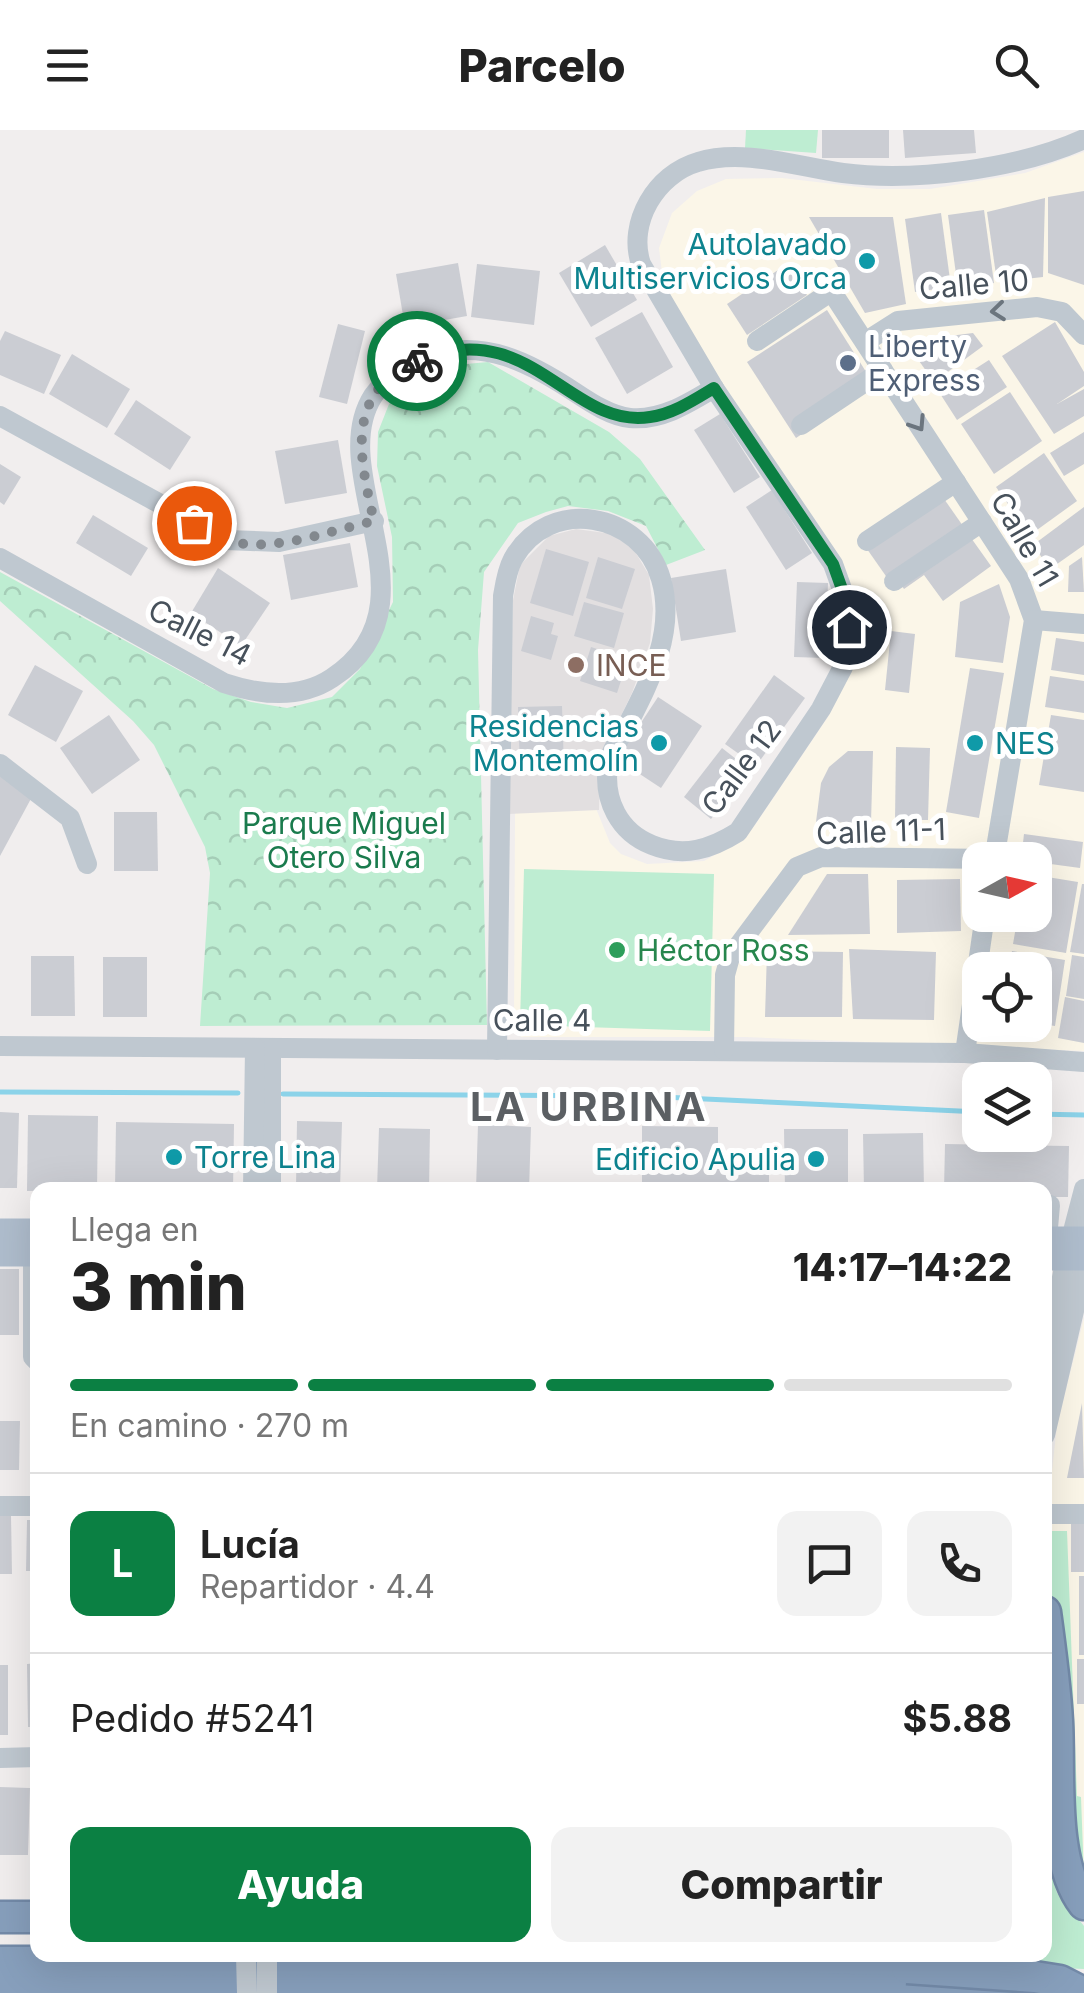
<!DOCTYPE html>
<html lang="es">
<head>
<meta charset="utf-8">
<style>
  body { margin:0; font-family:Inter,sans-serif; background:#f2f2f2; color:#222; height:100vh; display:flex; flex-direction:column; font-size:38px; white-space:nowrap }
  * { box-sizing:border-box; margin:0 }
  p { font-size:32px; color:#767676 }
  .icon { flex:none; width:55px; height:55px; fill:none; stroke:currentColor; stroke-width:2; stroke-linecap:round; stroke-linejoin:round }
  .map { position:relative; flex:1; overflow:hidden }
  .panel { position:absolute; left:30px; top:1052px; width:1022px; height:780px; display:flex; flex-direction:column; background:#fff; border-radius:20px; box-shadow:0 10px 40px #0002 }
  .panel>* { flex:none }
  .needle { width:65px; rotate:82deg }
  .controls { position:absolute; left:962px; top:712px; display:grid; gap:20px }
  .controls a { display:grid; place-items:center; width:90px; height:90px; border-radius:20px; background:#fff; box-shadow:0 10px 40px #0002; font-size:50px }
  .pin { position:absolute; display:grid; place-items:center; width:85px; height:85px; color:#fff; margin:-42px; border:5px solid #fff; border-radius:50%; box-shadow:0 2px 10px #0007 }
  .courier { position:absolute; display:grid; place-items:center; width:100px; height:100px; margin:-50px; border:8px solid #0b8043; border-radius:50%; background:#fff; color:#222; box-shadow:0 2px 12px #0007 }
  .summary em { font-style:normal; font-weight:800 }
  .summary div { display:flex; flex-direction:column-reverse }
  .summary { display:flex; align-items:center; justify-content:space-between; height:170px; padding:0 40px }
  h1 { font-size:65px; font-weight:800; line-height:75px }
  .bar { display:grid; grid-template-columns:repeat(4,1fr); gap:15px 10px; align-content:center; height:120px; padding:0 40px }
  .bar i { height:12px; border-radius:8px; background:#e0e0e0 }
  .bar .active { background:#0b8043 }
  .bar p { grid-column:span 4 }
  .line { display:flex; align-items:center; gap:25px; padding:0 40px; border-top:2px solid #e0e0e0 }
  .line div { flex:1 }
  .round { display:grid; place-items:center; flex:none; width:105px; height:105px; border-radius:20px; background:#f2f2f2 }
  .button { display:flex; gap:20px; margin-top:auto; padding:20px 40px }
  .button a { flex:1; height:115px; border-radius:20px; background:#0b8043; color:#fff; font-size:40px; font-weight:800; line-height:115px; text-align:center }
  .button a+a { background:#f2f2f2; color:#222 }
  header { display:flex; justify-content:space-between; align-items:center; height:130px; padding:0 40px; background:#fff; font-size:45px; font-weight:800 }
  .map>svg:first-child { display:block }
  .commercial { fill:#fbf6e8; fill-rule:evenodd }
  .education { fill:#e2dfe0 }
  .green { fill:#beedd2 }
  .forest { fill:url(#forest-crowns) }
  .lines { fill:none; stroke-linecap:round; stroke-linejoin:round }
  .stream { stroke:#8cd3e9; stroke-width:5 }
  .building { fill:#cbcdd3 }
  .highway-casing { stroke:#738aa8; stroke-width:35 }
  .minor { stroke:#bfc8d0; stroke-width:20 }
  .major { stroke:#afbdcd; stroke-width:25 }
  .highway { stroke:#879fbc; stroke-width:30 }
  .highway-bridge-casing { stroke:#738aa8; stroke-width:35; stroke-linecap:butt }
  .minor-bridge { stroke:#bfc8d0; stroke-width:20 }
  .highway-bridge { stroke:#879fbc; stroke-width:30 }
  .oneway { stroke:#6b757e }
  .done { stroke:#82888e; stroke-width:10; stroke-dasharray:0 18 }
  .route { stroke:#0b8043; stroke-width:12 }
  .culture-dot { fill:#0f9aa8; stroke:#fff; stroke-width:4 }
  .service-dot { fill:#5c6f8a; stroke:#fff; stroke-width:4 }
  .education-dot { fill:#8d6e63; stroke:#fff; stroke-width:4 }
  .leisure-dot { fill:#2e9e5b; stroke:#fff; stroke-width:4 }
  .labels { text-anchor:middle; dominant-baseline:central; stroke-width:10; stroke-linejoin:round; paint-order:stroke }
  .culture-label { font-size:30px; fill:#0d838f; stroke:#fff; text-anchor:end }
  .street-label { font-size:30px; fill:#47515b; stroke:#fff }
  .service-label { font-size:30px; fill:#4e5e75; stroke:#fff; text-anchor:start }
  .education-label { font-size:30px; fill:#785e54; stroke:#fff; text-anchor:start }
  .park-label { font-size:30px; fill:#1a7b4d; stroke:#fff }
  .leisure-label { font-size:30px; fill:#27864d; stroke:#fff; text-anchor:start }
  .district-label { font-size:40px; font-weight:bold; letter-spacing:2.5px; fill:#5b5f63; stroke:#fff }
</style>
</head>
<body>
<header><svg class="icon" aria-label="menu" viewBox="0 0 24 24"><path d="M4 6h16M4 12h16M4 18h16"/></svg>Parcelo<svg class="icon" aria-label="search" viewBox="0 0 24 24"><circle cx="10" cy="10" r="6"/><path d="M15 15l6 6"/></svg></header>
<div class="map">
<svg width="1084" height="1863" viewBox="0 0 1084 1863">
  <defs>
    <pattern id="forest-crowns" width="20" height="18" patternUnits="userSpaceOnUse" patternTransform="scale(2.5)"><rect width="20" height="18" fill="#beedd2"/><path d="M2 6a3 3 0 1 1 6 0M12 15a3 3 0 1 1 6 0" fill="none" stroke="#a5cdb7"/></pattern>
  </defs>
  <rect width="100%" height="100%" fill="#f1eeee"/>
  <!-- commercial -->
  <g class="commercial">
    <path d="M1084,22V921L745,907H521L514,893L516,484L601,613L593,671L610,713L621,724L647,734L704,731L738,712L755,695L828,587L842,559L841,430L719,248L664,158L659,118L672,83L697,61L726,49L782,48L877,59H930L1025,43ZM980,730H1035V785H980ZM980,840H1035V895H980Z"/>
    <polygon points="1084,1188 1084,1769 1052,1414 1051,1350 1057,1295"/>
  </g>
  <!-- education -->
  <polygon class="education" points="576,399 613,404 634,420 649,445 653,479 650,513 632,563 600,629 599,680 506,684 513,470 520,435 549,406"/>
  <!-- green -->
  <g class="green">
    <polygon points="746,0 818,0 816,23 745,18"/>
    <polygon points="524,739 714,744 710,901 520,895"/>
    <polygon points="1051,1401 1067,1401 1077,1666 1081,1667 1084,1748 1071,1727 1052,1493 1045,1444 1045,1408"/>
    <polygon points="1045,1661 1051,1731 1057,1763 1084,1796 1084,1839 1034,1837 1035,1825 1045,1825"/>
  </g>
  <!-- forest -->
  <polygon class="forest" points="488,232 609,302 640,329 705,420 666,435 646,396 608,381 568,376 546,382 518,393 484,442 478,520 487,895 200,896 210,743 205,717 154,615 133,591 0,471 0,442 213,559 251,572 287,578 332,567 360,539 393,472 392,407 377,336 378,302 389,274 415,249 444,236"/>
  <g class="lines">
    <!-- stream -->
    <g class="stream">
      <polyline points="0,962 238,963"/>
      <polyline points="283,964 641,966 980,982"/>
      <polyline points="1035,984 1084,985"/>
    </g>
  </g>
  <!-- building -->
  <g class="building">
    <rect x="822" y="0" width="67" height="28"/>
    <polygon points="903,0 974,0 976,23 905,28"/>
    <polygon points="1084,61 1084,155 1048,143 1048,67"/>
    <polygon points="1045,68 1043,147 997,152 987,82"/>
    <polygon points="984,80 994,153 958,159 948,85"/>
    <polygon points="941,83 951,157 915,162 905,89"/>
    <polygon points="809,87 893,87 906,174 865,183"/>
    <polygon points="605,115 637,170 591,197 559,143"/>
    <polygon points="458,133 467,186 405,197 396,144"/>
    <polygon points="477,134 540,141 534,195 471,187"/>
    <polygon points="787,134 807,165 747,205 727,174"/>
    <polygon points="827,180 875,256 796,308 747,232"/>
    <polygon points="642,182 673,237 627,264 595,208"/>
    <polygon points="1055,192 1084,242 1084,256 1057,274 1084,259 1084,286 1054,304 1002,226"/>
    <polygon points="338,194 365,201 347,274 319,267"/>
    <polygon points="5,201 61,225 44,264 0,245 0,211"/>
    <polygon points="973,203 983,216 934,252 912,221 918,210"/>
    <polygon points="72,224 130,259 107,298 49,264"/>
    <polygon points="989,230 1007,257 957,290 939,262"/>
    <polygon points="1010,262 1042,311 994,344 961,294"/>
    <polygon points="136,270 191,307 170,340 114,304"/>
    <polygon points="720,284 760,347 734,363 694,300"/>
    <polygon points="1084,302 1084,334 1064,346 1050,323"/>
    <polygon points="338,310 347,363 285,374 275,321"/>
    <polygon points="1044,323 1077,371 1030,405 996,357"/>
    <polygon points="0,334 21,347 4,375 0,372"/>
    <polygon points="772,360 812,423 786,440 746,377"/>
    <polygon points="942,366 963,396 888,449 867,419"/>
    <polygon points="1084,377 1084,415 1050,439 1033,415"/>
    <polygon points="93,385 148,418 131,446 76,413"/>
    <polygon points="964,398 991,436 943,471 924,445 904,459 896,447"/>
    <polygon points="350,413 358,457 291,470 283,425"/>
    <polygon points="546,419 589,432 573,486 530,473"/>
    <polygon points="598,427 635,439 622,479 586,468"/>
    <polygon points="1082,427 1084,462 1068,462 1069,436"/>
    <polygon points="218,438 270,473 241,516 191,483"/>
    <polygon points="726,439 736,502 681,511 671,448"/>
    <polygon points="797,452 828,453 825,528 794,527"/>
    <polygon points="999,454 1010,487 1003,533 955,527 960,472"/>
    <polygon points="584,472 624,483 614,518 574,506"/>
    <polygon points="531,486 554,493 551,504 558,506 551,530 521,521"/>
    <polygon points="891,501 915,504 909,563 885,560"/>
    <polygon points="1056,508 1084,512 1084,545 1051,540"/>
    <polygon points="591,517 628,529 617,563 580,551"/>
    <polygon points="35,535 83,561 56,612 8,585"/>
    <polygon points="970,538 1004,543 979,688 946,682"/>
    <polygon points="774,545 805,568 756,636 725,614"/>
    <polygon points="1050,546 1084,551 1084,583 1045,577"/>
    <polygon points="658,567 702,596 661,658 617,629"/>
    <polygon points="562,576 564,637 520,639 518,577"/>
    <polygon points="109,585 140,630 92,664 60,618"/>
    <polygon points="1051,585 1084,590 1084,662 1039,655"/>
    <polygon points="896,617 930,618 928,690 895,690"/>
    <polygon points="722,618 750,640 711,689 684,667"/>
    <polygon points="848,621 873,621 871,693 816,692 821,653 829,637"/>
    <polygon points="0,646 33,665 0,726"/>
    <polygon points="114,682 157,682 158,741 114,741"/>
    <polygon points="1024,704 1083,712 1080,738 1021,730"/>
    <polygon points="827,744 868,744 870,804 788,805"/>
    <polygon points="1035,745 1078,752 1066,823 1013,814 1018,785 1035,785"/>
    <polygon points="960,749 961,801 897,803 897,750"/>
    <polygon points="1082,754 1084,754 1084,824 1070,822"/>
    <polygon points="849,819 936,822 934,890 853,889"/>
    <polygon points="767,821 843,822 842,887 765,887"/>
    <polygon points="1012,821 1065,830 1055,896 1035,893 1035,840 1009,840"/>
    <polygon points="1072,825 1084,827 1084,869 1066,866"/>
    <polygon points="31,826 74,826 75,886 31,886"/>
    <rect x="103" y="827" width="44" height="60"/>
    <polygon points="1065,867 1084,871 1084,913 1058,908"/>
    <polygon points="0,982 19,983 17,1058 0,1058"/>
    <polygon points="28,985 98,986 97,1060 27,1061"/>
    <polygon points="297,991 342,992 340,1059 296,1058"/>
    <polygon points="116,992 234,994 233,1060 115,1059"/>
    <polygon points="478,994 531,997 529,1060 476,1060"/>
    <polygon points="642,996 718,997 718,1031 769,1031 769,1060 642,1060"/>
    <polygon points="379,998 430,999 429,1060 377,1060"/>
    <polygon points="784,999 848,999 848,1060 785,1060"/>
    <polygon points="923,1003 924,1060 864,1060 863,1004"/>
    <polygon points="945,1014 1069,1016 1068,1067 1045,1067 1045,1060 944,1060"/>
    <rect x="0" y="1139" width="19" height="66"/>
    <polygon points="1082,1273 1084,1348 1067,1348"/>
    <polygon points="0,1291 20,1291 19,1340 0,1340"/>
    <polygon points="0,1385 11,1385 12,1444 0,1444"/>
    <polygon points="27,1390 38,1390 38,1441 26,1441"/>
    <rect x="1071" y="1392" width="13" height="50"/>
    <rect x="1079" y="1446" width="5" height="79"/>
    <rect x="1077" y="1529" width="7" height="45"/>
    <polygon points="38,1533 38,1597 28,1597 27,1534"/>
    <rect x="0" y="1535" width="8" height="70"/>
    <polygon points="0,1657 30,1658 28,1725 0,1725"/>
  </g>
  <g class="lines">
    <!-- highway casing -->
    <g class="highway-casing">
      <g id="highway">
        <path d="M1045,1482C1050,1518 1055,1555 1057,1591C1060,1643 1051,1732 1084,1774"/>
        <polyline points="0,1787 38,1787"/>
        <polyline points="0,1832 842,1832 907,1838"/>
        <polyline points="1035,1847 1060,1851 1083,1863"/>
        <polyline points="0,1862 786,1857 979,1863"/>
        <polyline points="1001,1863 1015,1825"/>
      </g>
    </g>
    <!-- minor -->
    <g class="minor">
      <polyline points="828,156 1019,449 1034,490 994,730"/>
      <polyline points="757,211 832,161"/>
      <polyline points="865,212 898,191 1037,177 1062,182 1084,205"/>
      <polyline points="0,286 226,410 279,412 374,391"/>
      <polyline points="801,295 883,240"/>
      <polyline points="867,411 956,352"/>
      <path d="M0,428L224,553C260,565 299,570 332,548C443,476 323,344 373,266C386,247 408,234 428,227C482,207 531,233 576,263C591,273 611,286 630,288C661,291 689,273 714,258"/>
      <polyline points="894,451 982,392"/>
      <polyline points="1034,490 1084,494"/>
      <polyline points="0,634 70,688 87,734"/>
      <polyline points="0,916 965,923 1084,932"/>
      <polyline points="271,919 271,1060"/>
      <path d="M497,920L503,466C505,454 507,440 513,429C549,365 642,382 661,449C676,500 651,549 628,594C621,607 610,621 608,635C603,670 619,702 652,715C684,728 711,719 738,702L821,579L843,537L849,517L847,473L833,434L714,258L641,134C627,93 656,44 698,32C743,18 798,37 843,43C915,52 1018,39 1084,9"/>
      <polyline points="724,920 725,845 730,827 797,737 821,727 994,729"/>
      <polyline points="965,923 985,785"/>
      <polyline points="253,1060 255,918"/>
      <polyline points="1045,1074 1050,1075 1047,1109"/>
      <polyline points="33,1124 33,1227 38,1232"/>
      <polyline points="1045,1231 1066,1128 1084,1059"/>
      <polyline points="1045,1305 1084,1138"/>
      <polyline points="0,1376 38,1376"/>
      <polyline points="1045,1384 1084,1384"/>
      <polyline points="0,1628 38,1627"/>
    </g>
    <!-- major -->
    <g class="major">
      <polyline points="0,1101 38,1101"/>
      <polyline points="1045,1109 1084,1109"/>
      <polyline points="0,1124 38,1124"/>
      <polyline points="1045,1128 1084,1128"/>
    </g>
    <!-- highway -->
    <use href="#highway" class="highway"/>
    <!-- highway-bridge casing -->
    <g class="highway-bridge-casing">
      <polyline id="highway-bridge" points="907,1838 1035,1847"/>
    </g>
    <!-- minor-bridge -->
    <g class="minor-bridge">
      <polyline points="246,1825 247,1863"/>
      <polyline points="267,1863 267,1825"/>
    </g>
    <!-- highway-bridge -->
    <use href="#highway-bridge" class="highway-bridge"/>
  </g>
  <!-- one-way arrows -->
  <defs><path id="oneway-chevron" d="M-2-3.5L2.5 0L-2 3.5" fill="none" stroke-width="1.6" stroke-linecap="round" stroke-linejoin="round" transform="scale(2.5)"/></defs>
  <g class="oneway">
    <use href="#oneway-chevron" transform="translate(998 181) rotate(174)"/>
    <use href="#oneway-chevron" transform="translate(918 294) rotate(57)"/>
  </g>
  <g class="lines">
    <!-- done -->
    <path class="done" d="M194,393C204,399 216,408 228,411C274,423 329,401 374,391C360,329 343,263 417,231"/>
    <!-- route -->
    <path class="route" d="M417,231C530,183 570,300 650,287C673,284 694,270 714,258L833,434L847,473L849,497"/>
  </g>
  <!-- markers -->
  <g class="culture-dot">
    <circle cx="867" cy="131" r="10"/>
    <circle cx="659" cy="613" r="10"/>
    <circle cx="975" cy="613" r="10"/>
    <circle cx="174" cy="1027" r="10"/>
    <circle cx="816" cy="1029" r="10"/>
  </g>
  <circle class="service-dot" cx="848" cy="233" r="10"/>
  <circle class="education-dot" cx="576" cy="535" r="10"/>
  <circle class="leisure-dot" cx="617" cy="820" r="10"/>
  <g class="labels">
    <!-- culture labels -->
    <g class="culture-label">
      <text x="847" y="114">Autolavado<tspan x="847" dy="34">Multiservicios Orca</tspan></text>
      <text x="639" y="596">Residencias<tspan x="639" dy="34">Montemolín</tspan></text>
      <text x="995" y="613" text-anchor="start">NES</text>
      <text x="194" y="1027" text-anchor="start">Torre Lina</text>
      <text x="796" y="1029">Edificio Apulia</text>
    </g>
    <!-- street labels -->
    <g class="street-label">
      <text transform="translate(974 154) rotate(-5)">Calle 10</text>
      <text transform="translate(1025 409) rotate(60)">Calle 11</text>
      <text transform="translate(200 502) rotate(27)">Calle 14</text>
      <text transform="translate(741 637) rotate(-53)">Calle 12</text>
      <text transform="translate(881 701) rotate(-2)">Calle 11-1</text>
      <text x="542" y="890">Calle 4</text>
    </g>
    <!-- service labels -->
    <g class="service-label">
      <text x="868" y="216">Liberty<tspan x="868" dy="34">Express</tspan></text>
    </g>
    <!-- education labels -->
    <g class="education-label">
      <text x="596" y="535">INCE</text>
    </g>
    <!-- park labels -->
    <g class="park-label">
      <text x="344" y="693">Parque Miguel<tspan x="344" dy="34">Otero Silva</tspan></text>
    </g>
    <!-- leisure labels -->
    <g class="leisure-label">
      <text x="637" y="820">Héctor Ross</text>
    </g>
    <!-- district labels -->
    <g class="district-label">
      <text x="589" y="976">LA URBINA</text>
    </g>
  </g>
</svg>
<div class="controls">
<a><svg class="needle" viewBox="-14 -14 28 28"><path d="M0-13l5 13h-10z" fill="#e53935"/><path d="M0 13l5-13h-10z" fill="#767676"/></svg></a>
<a><svg class="icon" aria-label="locate" viewBox="0 0 24 24"><circle cx="12" cy="12" r="6"/><path d="M12 2v4M12 18v4M2 12h4M18 12h4"/></svg></a>
<a><svg class="icon" aria-label="layers" viewBox="0 0 24 24"><path d="M12 4l9 5-9 5-9-5zM3 14l9 5 9-5"/></svg></a>
</div>
<div class="pin" style="left:194px;top:393px;background:#ea580c"><svg class="icon" aria-label="bag" viewBox="0 0 24 24"><path d="M5 8h14l-1 12H6zM9 8a3 3 0 0 1 6 0"/></svg></div>
<div class="pin" style="left:849px;top:497px;background:#1f2937"><svg class="icon" aria-label="home" viewBox="0 0 24 24"><path d="M3 11l9-7 9 7M6 9v11h12V9"/></svg></div>
<div class="courier" style="left:417px;top:231px"><svg class="icon" aria-label="bike" viewBox="0 0 24 24"><circle cx="6" cy="16" r="4"/><circle cx="18" cy="16" r="4"/><path d="M6 16l4-8h5l3 8M10 8l3 8H6M13 5h3"/></svg></div>
<section class="panel">
<div class="summary"><div><h1>3 min</h1><p>Llega en</p></div><em>14:17–14:22</em></div>
<div class="bar"><i class="active"></i><i class="active"></i><i class="active"></i><i></i><p>En camino · 270 m</p></div>
<div class="line" style="height:180px"><b class="round" style="background:#0b8043;color:#fff">L</b><div><b>Lucía</b><p>Repartidor · 4.4</p></div><a class="round"><svg class="icon" aria-label="chat" viewBox="0 0 24 24"><path d="M4 5h16v11H9l-5 4z"/></svg></a><a class="round"><svg class="icon" aria-label="phone" viewBox="0 0 24 24"><path d="M5 4h4l2 5-3 2q2 4 5 5l2-3 5 2v4C11 20 4 13 5 4z"/></svg></a></div>
<div class="line" style="height:130px"><div>Pedido #5241</div><b>$5.88</b></div>
<div class="button"><a>Ayuda</a><a>Compartir</a></div>
</section>
</div>
</body>
</html>
